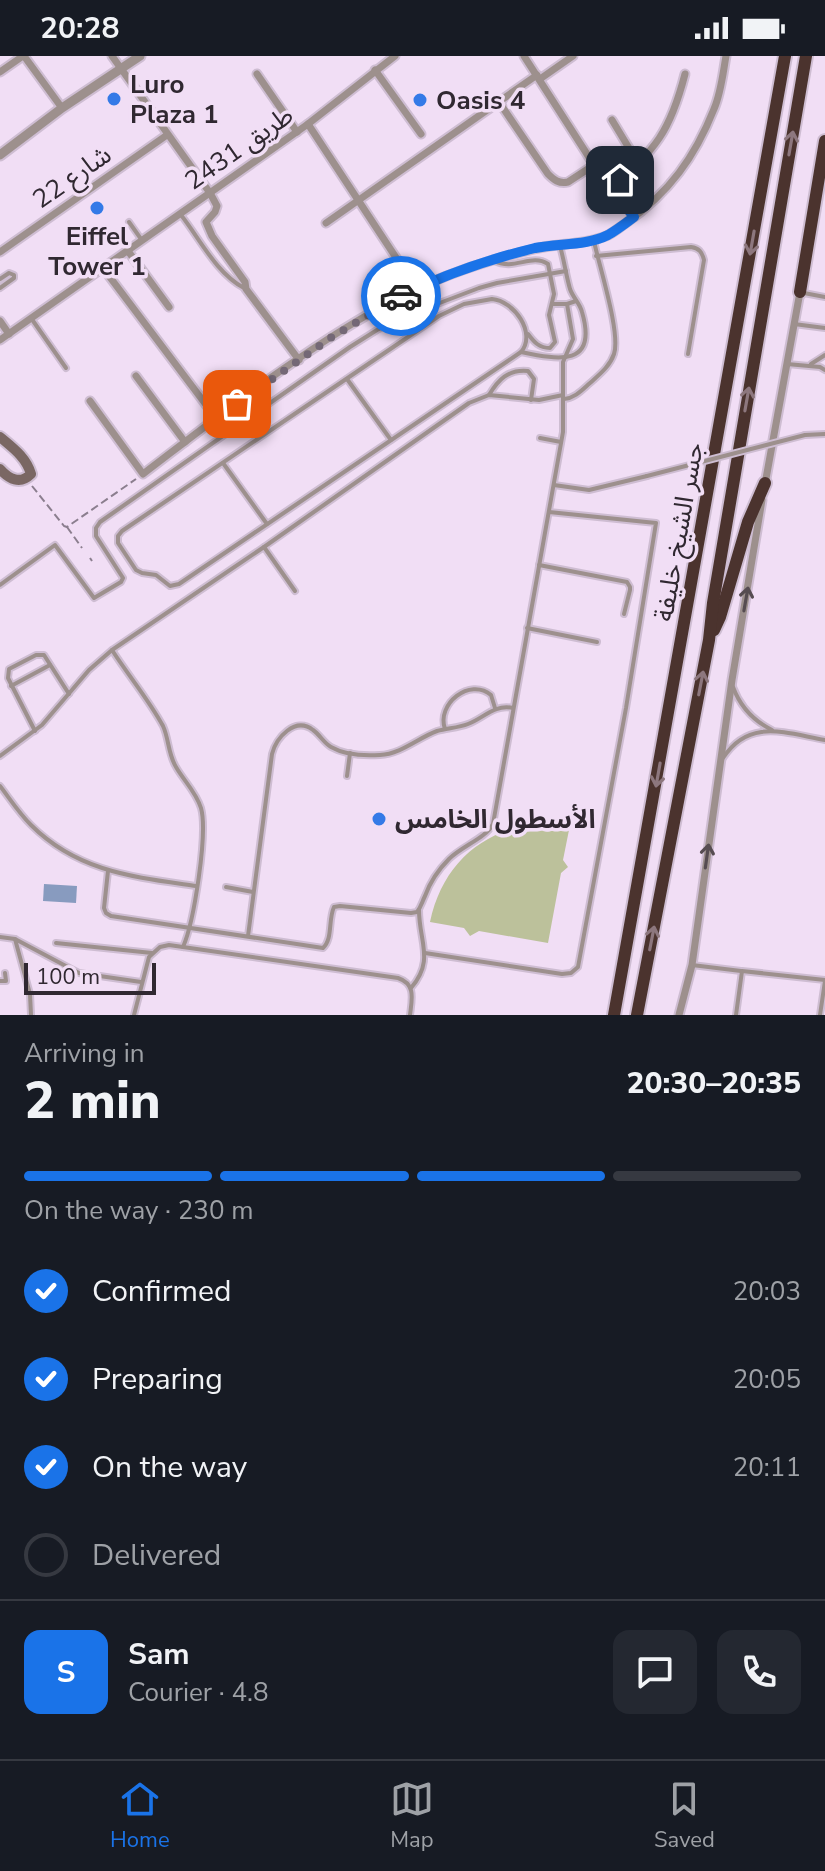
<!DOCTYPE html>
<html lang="en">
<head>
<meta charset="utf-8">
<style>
  body { margin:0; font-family:"Nunito Sans","Noto Sans Arabic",sans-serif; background:#242831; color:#f1f3f6; height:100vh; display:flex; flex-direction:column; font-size:30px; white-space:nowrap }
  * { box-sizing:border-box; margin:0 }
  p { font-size:26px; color:#9ea1a6 }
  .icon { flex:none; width:44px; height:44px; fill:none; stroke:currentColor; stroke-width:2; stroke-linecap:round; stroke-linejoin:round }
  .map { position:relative; height:959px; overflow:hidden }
  .details { display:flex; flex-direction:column; background:#171b24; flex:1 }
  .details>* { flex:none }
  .scale { position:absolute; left:24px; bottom:20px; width:132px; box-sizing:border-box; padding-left:8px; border:4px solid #302831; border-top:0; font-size:22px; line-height:28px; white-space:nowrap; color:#302831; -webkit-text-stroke:6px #f1def5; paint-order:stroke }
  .pin { position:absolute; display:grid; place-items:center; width:68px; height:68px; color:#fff; margin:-34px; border-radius:16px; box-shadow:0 4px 12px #0006 }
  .courier { position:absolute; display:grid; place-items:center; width:80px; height:80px; margin:-40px; border:6px solid #1a73e8; border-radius:50%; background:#fff; color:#222; box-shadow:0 2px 10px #0007 }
  .overview em { font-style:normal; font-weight:800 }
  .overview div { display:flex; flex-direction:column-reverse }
  .overview { display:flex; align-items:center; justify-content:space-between; height:136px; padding:0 24px }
  h1 { font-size:52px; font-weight:800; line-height:60px }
  .bar { display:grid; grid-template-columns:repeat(4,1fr); gap:12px 8px; align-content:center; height:96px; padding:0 24px }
  .bar i { height:10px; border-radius:6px; background:#363941 }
  .bar .on { background:#1a73e8 }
  .bar p { grid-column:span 4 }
  .line { display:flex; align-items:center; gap:20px; padding:0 24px; border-top:2px solid #363941 }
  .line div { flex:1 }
  .round { display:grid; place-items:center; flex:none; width:84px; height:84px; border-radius:16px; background:#242831 }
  ol { padding:0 24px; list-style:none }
  li { display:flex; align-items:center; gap:24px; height:88px }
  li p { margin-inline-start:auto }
  li .icon { padding:8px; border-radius:50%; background:#1a73e8; color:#fff; stroke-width:4 }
  li:last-child { color:#9ea1a6 }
  li i { width:44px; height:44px; border:4px solid #363941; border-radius:50% }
  .status { display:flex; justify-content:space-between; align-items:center; height:56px; padding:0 40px; background:#171b24; direction:ltr }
  .status svg { height:22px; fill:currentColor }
  .tab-bar { display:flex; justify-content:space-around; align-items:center; height:112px; border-top:2px solid #363941; background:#171b24; font-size:22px; color:#9ea1a6 }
  .tab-bar a { display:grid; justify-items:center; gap:4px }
  .tab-bar .on { color:#1a73e8 }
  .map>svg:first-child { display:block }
  .pitch { fill:#bcc19b }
  .water { fill:#889bbf }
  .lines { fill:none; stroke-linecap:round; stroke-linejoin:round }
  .service-casing { stroke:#cebdd2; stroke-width:8 }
  .minor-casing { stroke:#cebdd2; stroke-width:11 }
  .tertiary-casing { stroke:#cebdd2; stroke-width:13 }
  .secondary-casing { stroke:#cebdd2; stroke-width:14 }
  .motorway-casing { stroke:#cebdd2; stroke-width:16 }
  .path { stroke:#8b7e8e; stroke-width:2; stroke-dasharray:8 4; stroke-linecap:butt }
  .service { stroke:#9d908d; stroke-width:4 }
  .minor { stroke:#9d908d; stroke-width:7 }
  .tertiary { stroke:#9d908d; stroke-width:9 }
  .secondary { stroke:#7a6763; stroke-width:10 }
  .motorway { stroke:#4b332e; stroke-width:12 }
  .service-bridge-casing { stroke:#cebdd2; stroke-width:8; stroke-linecap:butt }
  .service-bridge { stroke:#9d908d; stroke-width:4 }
  .oneway { stroke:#8d777e }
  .oneway2 { stroke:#564c51 }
  .done { stroke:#746876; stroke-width:8; stroke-dasharray:0 14.4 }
  .route { stroke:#1a73e8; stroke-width:10 }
  .poi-dot { fill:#347ae7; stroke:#f1def5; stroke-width:3 }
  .labels { text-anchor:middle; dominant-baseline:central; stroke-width:7; stroke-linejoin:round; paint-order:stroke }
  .poi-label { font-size:26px; font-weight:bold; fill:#302831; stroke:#f1def5; text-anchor:start }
  .street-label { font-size:26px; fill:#302831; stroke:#f1def5 }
</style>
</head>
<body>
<div class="status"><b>20:28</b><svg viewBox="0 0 49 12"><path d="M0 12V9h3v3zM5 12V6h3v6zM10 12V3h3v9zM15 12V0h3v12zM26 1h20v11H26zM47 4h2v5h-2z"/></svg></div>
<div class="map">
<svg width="825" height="959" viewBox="0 0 825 959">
  <rect width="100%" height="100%" fill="#f1def5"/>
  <!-- pitch -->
  <path class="pitch" d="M546,767L570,769L563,804L568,811L561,817L548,887L479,875L470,880L464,872L430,866C443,806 485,771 546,767Z"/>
  <!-- water -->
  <polygon class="water" points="44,828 77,830 76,847 43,845"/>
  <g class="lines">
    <!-- service casing -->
    <g class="service-casing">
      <g id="service">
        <path d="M181,159C200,183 216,217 244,232"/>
        <polyline points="129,166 141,183"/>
        <path d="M596,200L691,191C699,192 702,196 704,204L688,298"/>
        <path d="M494,205C515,215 531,197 548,208L554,238L549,259L555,286L550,292C539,292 534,286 528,278"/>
        <polyline points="0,223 9,217 14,219 14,222 0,232"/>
        <polyline points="804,237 825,241"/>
        <path d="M492,243C514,245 537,277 521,296L179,528L170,530L156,519L142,517L136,514L118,487V480L122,475L439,260L464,248Z"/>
        <polyline points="553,248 567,248 576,245"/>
        <polyline points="31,262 66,312"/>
        <polyline points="794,268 825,272"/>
        <path d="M521,296C559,304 598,311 582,256C580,247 573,242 570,233C566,219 564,204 560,190"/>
        <polyline points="787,308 820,311 825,314"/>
        <polyline points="811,308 825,299"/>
        <polyline points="347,323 391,384"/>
        <path d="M489,339C498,324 508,313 528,315L534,323L531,344"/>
        <path d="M564,343C575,342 582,334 590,327C600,318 610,310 614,298C621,277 599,210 594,185"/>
        <polyline points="805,379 825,378"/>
        <polyline points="540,382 561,386"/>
        <polyline points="223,407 267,468"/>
        <polyline points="554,429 589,434 647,420"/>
        <polyline points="264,491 295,535"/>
        <polyline points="539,509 627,526 630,531 630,534 624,558"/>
        <polyline points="0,529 55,489 94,542 121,526 123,522 96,480 96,472 100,466 350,291 377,274 403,261 479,232 497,227 566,215"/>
        <polyline points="527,572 597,586"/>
        <path d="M112,594C128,619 149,644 163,670C169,683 168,698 176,711C184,725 196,736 201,752C208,777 194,866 183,891"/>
        <polyline points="11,630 50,609"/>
        <path d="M733,631C740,650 754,665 772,674"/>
        <path d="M445,673C436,648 470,621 491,639L495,652"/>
        <polyline points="35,675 8,622 9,613 36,599 44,599 69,638"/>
        <polyline points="0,700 42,669 89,614 112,594 264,491 469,347 489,339 539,344 563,339"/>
        <path d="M723,702C749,662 785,677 825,684"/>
        <polyline points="347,720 350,697"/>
        <path d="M0,730C10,743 19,757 31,769C78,816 134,821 196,830"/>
        <path d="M108,815L104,852L106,857L111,860L323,892C333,883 328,864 334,851L340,850L411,857L417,856C421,851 422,846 425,840C430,826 439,813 449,803C462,790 486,782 493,768L563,376V306L573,283L567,248"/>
        <polyline points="226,831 253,836"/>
        <path d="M248,880L272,698C276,682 295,660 313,674C320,679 324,687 331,691C345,699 365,700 380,699C401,698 418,682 437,675C447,672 458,672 468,668C484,662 494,648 513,652"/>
        <polyline points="0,881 15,883 79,917 141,926"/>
        <polyline points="15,883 30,938 31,959"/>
        <polyline points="56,887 152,897"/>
        <polyline points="425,897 562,918 571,917 578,911 626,652 656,467 549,456"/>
        <polyline points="692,909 741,915"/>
        <polyline points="0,925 6,925 5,917"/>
        <path d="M411,932C435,904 419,886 419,854"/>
        <path d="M134,959L149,901L160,891L169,889L398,922C416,928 412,943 410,959"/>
        <polyline points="736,959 742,915 825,924"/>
        <polyline points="820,959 825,925"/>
      </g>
    </g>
    <!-- minor casing -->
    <g class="minor-casing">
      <g id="minor">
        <polyline points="24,0 62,52"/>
        <polyline points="112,0 210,137 217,150 215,156 206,166 212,180 245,226 246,233 299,304"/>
        <polyline points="524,0 594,109 634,161"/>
        <polyline points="375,14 421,78"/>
        <polyline points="0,16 23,0"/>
        <polyline points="257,18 297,76"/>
        <polyline points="540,23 573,0"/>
        <path d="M499,46L548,118C554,124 559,128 568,126L594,109"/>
        <polyline points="612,64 638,107"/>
        <polyline points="308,68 416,232"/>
        <path d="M611,132C656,93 670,76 685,18"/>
        <polyline points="326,167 537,19"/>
        <polyline points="128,195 169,251"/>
        <polyline points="0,196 167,79"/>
        <polyline points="103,212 216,362"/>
        <polyline points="0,265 9,278"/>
        <polyline points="0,284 308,68 395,0"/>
        <polyline points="136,320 185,386"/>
        <path d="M90,345L143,418C223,357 308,289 398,242C440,220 488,204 534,193C558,187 584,189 606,180C613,177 620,171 626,167C669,137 695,101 714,53C721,37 723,17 726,0"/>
        <polyline points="765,428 800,236"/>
        <polyline points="679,959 692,909 732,624 762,444"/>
      </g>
    </g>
    <!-- tertiary casing -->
    <g class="tertiary-casing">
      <polyline id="tertiary" points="0,99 62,52 140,0"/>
    </g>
    <!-- secondary casing -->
    <g class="secondary-casing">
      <path id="secondary" d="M0,381C13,392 26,401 31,418C20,429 9,423 0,413"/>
    </g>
    <!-- motorway casing -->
    <g class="motorway-casing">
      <g id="motorway">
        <polyline points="800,236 825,85"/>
        <polyline points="714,574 720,561 748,466 765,427"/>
        <polyline points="614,959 785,0"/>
        <polyline points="637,959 709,584 713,547 806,0"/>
      </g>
    </g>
    <!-- path -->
    <g class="path">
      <polyline points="32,430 64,470 67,471 136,423"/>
      <polyline points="67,471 82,492"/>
      <polyline points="90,502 92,505"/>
    </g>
    <!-- service -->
    <use href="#service" class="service"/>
    <!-- minor -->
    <use href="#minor" class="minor"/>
    <!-- tertiary -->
    <use href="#tertiary" class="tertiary"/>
    <!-- secondary -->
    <use href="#secondary" class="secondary"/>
    <!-- motorway -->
    <use href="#motorway" class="motorway"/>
    <!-- service-bridge casing -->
    <g class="service-bridge-casing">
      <polyline id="service-bridge" points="647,420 805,379"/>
    </g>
    <!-- service-bridge -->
    <use href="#service-bridge" class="service-bridge"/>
  </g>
  <!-- one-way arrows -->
  <defs><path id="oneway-shaft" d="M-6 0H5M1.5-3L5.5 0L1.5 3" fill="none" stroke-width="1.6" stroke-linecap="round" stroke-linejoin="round" transform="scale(2)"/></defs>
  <g class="oneway">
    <use href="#oneway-shaft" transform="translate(791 87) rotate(-80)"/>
    <use href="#oneway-shaft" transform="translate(752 187) rotate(100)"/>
    <use href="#oneway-shaft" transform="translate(747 343) rotate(-80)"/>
    <use href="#oneway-shaft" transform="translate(701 627) rotate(-79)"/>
    <use href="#oneway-shaft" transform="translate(658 719) rotate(100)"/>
    <use href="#oneway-shaft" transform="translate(652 882) rotate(-79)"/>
  </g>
  <g class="oneway2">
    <use href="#oneway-shaft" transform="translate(746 543) rotate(-80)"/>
    <use href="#oneway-shaft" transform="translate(707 800) rotate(-82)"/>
  </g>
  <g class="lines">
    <!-- done -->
    <polyline class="done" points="237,348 332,281 401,240"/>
    <!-- route -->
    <path class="route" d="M401,240C443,219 490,203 535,192C559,187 586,190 608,179C617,174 626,167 634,161L611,132L620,124"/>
  </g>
  <!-- markers -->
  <g class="poi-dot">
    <circle cx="114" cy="43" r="8"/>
    <circle cx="420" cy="44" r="8"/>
    <circle cx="97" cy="152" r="8"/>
    <circle cx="379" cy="763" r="8"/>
  </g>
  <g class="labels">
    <!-- poi labels -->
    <g class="poi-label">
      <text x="130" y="28">Luro<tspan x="130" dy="30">Plaza 1</tspan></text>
      <text x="436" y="44">Oasis 4</text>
      <text x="97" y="180" text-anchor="middle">Eiffel<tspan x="97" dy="30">Tower 1</tspan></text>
      <text x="395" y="763">الأسطول الخامس</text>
    </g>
    <!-- street labels -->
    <g class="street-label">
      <text transform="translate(239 92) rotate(-35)">طريق 2431</text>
      <text transform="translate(72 121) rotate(-35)">شارع 22</text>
      <text transform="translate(679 476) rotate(-80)">جسر الشيخ خليفة</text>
    </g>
  </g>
</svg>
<div class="scale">100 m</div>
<div class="pin" style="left:237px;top:348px;background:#ea580c"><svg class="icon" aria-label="bag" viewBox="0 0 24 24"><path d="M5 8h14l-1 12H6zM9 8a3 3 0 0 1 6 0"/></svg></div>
<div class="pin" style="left:620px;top:124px;background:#1f2937"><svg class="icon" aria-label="home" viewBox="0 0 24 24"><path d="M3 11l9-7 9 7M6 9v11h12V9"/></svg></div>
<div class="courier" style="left:401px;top:240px"><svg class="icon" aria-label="car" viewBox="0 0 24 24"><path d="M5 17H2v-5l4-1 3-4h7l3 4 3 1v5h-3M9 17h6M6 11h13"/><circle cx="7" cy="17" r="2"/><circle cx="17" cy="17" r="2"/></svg></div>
</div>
<section class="details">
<div class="overview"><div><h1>2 min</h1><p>Arriving in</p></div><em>20:30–20:35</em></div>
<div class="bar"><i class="on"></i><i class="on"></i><i class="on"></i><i></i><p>On the way · 230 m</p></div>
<ol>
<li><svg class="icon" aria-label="check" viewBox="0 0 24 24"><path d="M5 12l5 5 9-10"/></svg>Confirmed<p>20:03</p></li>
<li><svg class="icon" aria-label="check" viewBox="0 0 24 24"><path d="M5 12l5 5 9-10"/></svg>Preparing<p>20:05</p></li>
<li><svg class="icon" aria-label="check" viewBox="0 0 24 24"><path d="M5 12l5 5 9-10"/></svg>On the way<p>20:11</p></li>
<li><i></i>Delivered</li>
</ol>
<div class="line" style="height:144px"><b class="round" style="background:#1a73e8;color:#fff">S</b><div><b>Sam</b><p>Courier · 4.8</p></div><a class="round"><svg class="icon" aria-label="chat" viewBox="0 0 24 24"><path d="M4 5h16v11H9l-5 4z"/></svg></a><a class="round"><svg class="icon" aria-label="phone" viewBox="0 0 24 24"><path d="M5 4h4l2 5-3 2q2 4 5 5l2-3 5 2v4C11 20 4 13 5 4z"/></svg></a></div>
</section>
<nav class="tab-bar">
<a class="on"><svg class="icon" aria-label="home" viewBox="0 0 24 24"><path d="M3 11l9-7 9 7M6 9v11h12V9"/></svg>Home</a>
<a><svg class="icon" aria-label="map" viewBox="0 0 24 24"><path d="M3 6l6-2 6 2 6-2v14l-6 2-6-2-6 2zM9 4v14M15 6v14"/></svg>Map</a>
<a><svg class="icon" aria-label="saved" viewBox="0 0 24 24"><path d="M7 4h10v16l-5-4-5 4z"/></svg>Saved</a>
</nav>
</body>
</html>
